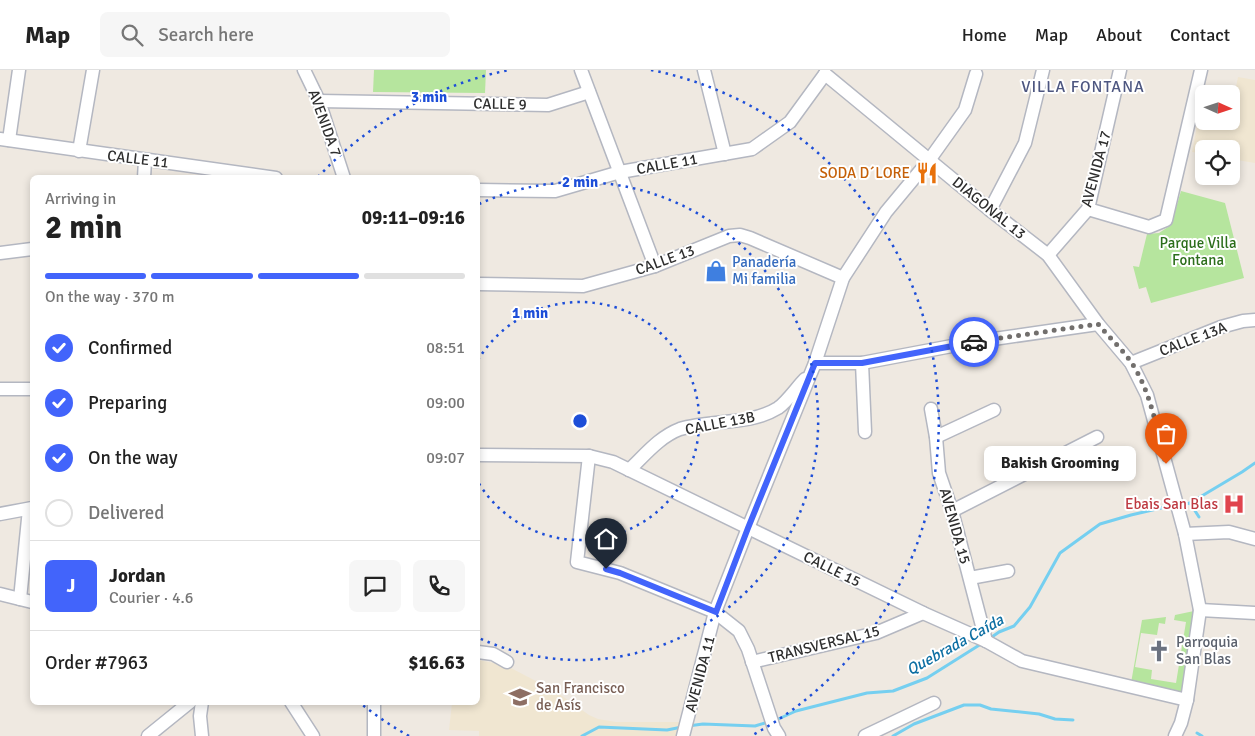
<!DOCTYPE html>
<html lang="en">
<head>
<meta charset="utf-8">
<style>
  body { margin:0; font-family:Signika,sans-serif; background:#f6f6f6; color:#222; height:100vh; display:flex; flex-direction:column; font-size:19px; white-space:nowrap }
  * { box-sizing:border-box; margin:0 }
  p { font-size:16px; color:#767676 }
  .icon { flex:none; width:28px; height:28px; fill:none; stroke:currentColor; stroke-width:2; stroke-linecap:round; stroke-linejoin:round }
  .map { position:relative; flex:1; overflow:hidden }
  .panel { position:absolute; left:30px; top:105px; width:450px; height:530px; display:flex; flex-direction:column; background:#fff; border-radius:8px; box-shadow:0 2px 8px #0003 }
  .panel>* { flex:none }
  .needle { width:32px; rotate:93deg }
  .fabs { position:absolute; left:1195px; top:15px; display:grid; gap:10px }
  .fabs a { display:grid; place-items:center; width:45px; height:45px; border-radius:8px; background:#fff; box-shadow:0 2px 8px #0003; font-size:25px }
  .pin { position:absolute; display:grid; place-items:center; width:42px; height:42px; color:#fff; margin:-51px -21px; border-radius:50% 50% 50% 0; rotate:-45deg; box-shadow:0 0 5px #0007 }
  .pin .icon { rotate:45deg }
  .courier { position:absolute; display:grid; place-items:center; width:50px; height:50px; margin:-25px; border:4px solid #4264fb; border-radius:50%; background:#fff; color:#222; box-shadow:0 1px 6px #0007 }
  .bubble { position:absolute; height:35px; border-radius:8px; background:#fff; box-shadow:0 2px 8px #0003; font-size:16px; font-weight:700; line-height:35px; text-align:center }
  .head em { font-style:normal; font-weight:700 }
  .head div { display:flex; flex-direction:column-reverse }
  .head { display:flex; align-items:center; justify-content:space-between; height:85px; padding:0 15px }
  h1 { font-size:32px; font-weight:700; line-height:38px }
  .bar { display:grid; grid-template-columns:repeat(4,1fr); gap:8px 5px; align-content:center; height:60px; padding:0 15px }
  .bar i { height:6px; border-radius:4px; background:#e0e0e0 }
  .bar .current { background:#4264fb }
  .bar p { grid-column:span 4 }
  .line { display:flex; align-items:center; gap:12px; padding:0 15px; border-top:1px solid #e0e0e0 }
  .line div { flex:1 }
  .round { display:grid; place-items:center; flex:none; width:52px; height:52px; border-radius:8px; background:#f6f6f6 }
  ol { padding:0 15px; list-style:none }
  li { display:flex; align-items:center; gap:15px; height:55px }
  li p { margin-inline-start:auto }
  li .icon { padding:5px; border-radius:50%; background:#4264fb; color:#fff; stroke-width:4 }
  li:last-child { color:#767676 }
  li i { width:28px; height:28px; border:2px solid #e0e0e0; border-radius:50% }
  header { display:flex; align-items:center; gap:30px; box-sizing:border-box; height:70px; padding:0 25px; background:#fff; border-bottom:1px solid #e0e0e0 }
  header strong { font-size:24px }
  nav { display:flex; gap:28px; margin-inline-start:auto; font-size:18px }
  .search { width:350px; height:45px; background:#f6f6f6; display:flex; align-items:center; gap:12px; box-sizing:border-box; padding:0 18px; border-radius:8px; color:#767676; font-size:19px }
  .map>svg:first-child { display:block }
  .education { fill:#f0e6d1 }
  .green { fill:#b6e59e }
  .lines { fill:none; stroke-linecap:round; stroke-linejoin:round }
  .stream { stroke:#75cff0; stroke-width:3 }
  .minor-casing { stroke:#b4b7c1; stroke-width:15 }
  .minor { stroke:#fff; stroke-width:12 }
  .done { stroke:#726f6d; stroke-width:5; stroke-dasharray:0 9 }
  .route { stroke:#4264fb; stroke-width:6 }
  .ring { fill:none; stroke:#1d4ed8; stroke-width:2.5; stroke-dasharray:2.5 5 }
  .labels { text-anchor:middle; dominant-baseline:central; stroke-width:4; stroke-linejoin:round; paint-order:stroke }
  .street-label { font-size:15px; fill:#2e2e2e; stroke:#fff }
  .food-label { font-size:15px; fill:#c56008; stroke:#fff; text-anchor:end }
  .park-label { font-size:15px; fill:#2c6e1b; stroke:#fff }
  .shop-label { font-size:15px; fill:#366cbe; stroke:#fff; text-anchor:start }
  .health-label { font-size:15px; fill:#be3a42; stroke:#fff; text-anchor:end }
  .worship-label { font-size:15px; fill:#5b616d; stroke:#fff; text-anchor:start }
  .education-label { font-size:15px; fill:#785e54; stroke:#fff; text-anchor:start }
  .neighbourhood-label { font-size:16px; letter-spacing:1px; fill:#4d5680; stroke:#fff }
  .water-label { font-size:16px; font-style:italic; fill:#0d6fa3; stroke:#fff }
  .centre { fill:#1d4ed8; stroke:#fff; stroke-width:2.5 }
  .ring-label { font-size:15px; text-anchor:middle; font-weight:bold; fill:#1d4ed8; stroke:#fff; stroke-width:4; stroke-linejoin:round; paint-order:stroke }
</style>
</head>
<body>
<header>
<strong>Map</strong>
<div class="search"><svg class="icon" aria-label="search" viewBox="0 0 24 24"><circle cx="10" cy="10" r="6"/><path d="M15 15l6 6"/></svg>Search here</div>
<nav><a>Home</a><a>Map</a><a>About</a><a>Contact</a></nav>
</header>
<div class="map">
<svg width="1255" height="666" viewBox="0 0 1255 666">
  <rect width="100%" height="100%" fill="#efe9e1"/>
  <!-- education -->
  <g class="education">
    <polygon points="1238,7 1255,10 1255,93 1231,89 1231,79 1204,79 1204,84 1192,82 1200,41 1204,42 1204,51 1231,51 1231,42"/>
    <polygon points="478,590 505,595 555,621 589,645 598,649 616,652 683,652 679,666 479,666 479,661 449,660 452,633 478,632"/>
  </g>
  <!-- green -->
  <g class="green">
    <polygon points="374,0 486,0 485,23 373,22"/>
    <polygon points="1181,121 1225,133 1244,208 1151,233 1146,217 1139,219 1133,196 1139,197 1147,164 1159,163 1171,155"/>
    <polygon points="1194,541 1183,624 1131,613 1142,550 1166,547 1165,554 1159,553 1157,565 1141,563 1135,597 1152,600 1151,609 1176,613 1186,552 1174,550 1175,545"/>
  </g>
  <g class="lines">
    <!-- stream -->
    <g class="stream">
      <polyline points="1190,433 1242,402 1255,393"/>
      <polyline points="1180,435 1190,433 1199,447"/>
      <polyline points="989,569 999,562 1014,556 1030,537 1060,483 1100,454 1131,445 1174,435"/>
      <polyline points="774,651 796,641 867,623 893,621 927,608 981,574"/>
      <polyline points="688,656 703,654 755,656 768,652"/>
      <polyline points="1197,663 1202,666"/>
      <polyline points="582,666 599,657 667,660 682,657"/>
      <polyline points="893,666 914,654 964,635 980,635 991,639 1039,644 1055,649 1073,650"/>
    </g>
    <!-- minor casing -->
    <g class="minor-casing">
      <g id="minor">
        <polyline points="304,0 319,31 344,108"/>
        <polyline points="581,0 655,196"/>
        <polyline points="704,0 725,84"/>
        <polyline points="825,4 990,140 1048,185 1098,254 1131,293 1147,325 1185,464 1200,540 1187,630 1181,653 1175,666"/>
        <polyline points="319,31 548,35 589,22"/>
        <polyline points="0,69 276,108"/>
        <polyline points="9,70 19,0"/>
        <polyline points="79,81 93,0"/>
        <polyline points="144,108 145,90"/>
        <polyline points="478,120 555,121 620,102 752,79 790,52 825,4"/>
        <polyline points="1088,139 1149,157 1166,150 1201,0"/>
        <polyline points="990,140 1025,73 1043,0"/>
        <polyline points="0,183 32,179"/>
        <polyline points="1048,185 1088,139 1120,0"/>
        <polyline points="478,214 583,216 655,196 729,166 740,165 750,168 843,208"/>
        <polyline points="815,293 862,293 973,272 1098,254"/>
        <polyline points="862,293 865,362"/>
        <polyline points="1131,293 1221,257 1243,251 1255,250"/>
        <polyline points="0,319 32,319"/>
        <polyline points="931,339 936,367 939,403 952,441 986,571"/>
        <polyline points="936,367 994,340"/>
        <polyline points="478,385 589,386 613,392 923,543 986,571 1022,591 1187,630"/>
        <polyline points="589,386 577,492 620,503 715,542 739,561 748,579 774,658 779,666"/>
        <path d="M629,400C645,385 659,367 680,359C711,349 749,356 778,338C787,332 797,317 805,309"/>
        <polyline points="952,441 1097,367"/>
        <polyline points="0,444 32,438"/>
        <polyline points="1185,464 1229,462 1255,469"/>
        <polyline points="970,508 1008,501"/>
        <polyline points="0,524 32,532"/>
        <polyline points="20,529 29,439"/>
        <polyline points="1200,540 1255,543"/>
        <polyline points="478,582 493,584 507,592"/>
        <polyline points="752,592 876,563 923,543"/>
        <polyline points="202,632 200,646 202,666"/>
        <polyline points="291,632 313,666"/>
        <polyline points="374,632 374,666"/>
        <polyline points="148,666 190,632"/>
        <polyline points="683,666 715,542 748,458 815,293 843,208 886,142 930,89 965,40 976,4"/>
        <polyline points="865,666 934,633"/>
      </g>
    </g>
    <!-- minor -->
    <use href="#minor" class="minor"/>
  </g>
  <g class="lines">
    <!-- done -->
    <path class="done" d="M974,272L1098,254C1109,267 1122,279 1131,292C1151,321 1157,361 1166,394"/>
    <!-- route -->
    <polyline class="route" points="606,499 620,503 716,542 748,458 815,293 862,293 974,272"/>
  </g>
  <!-- distance rings -->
  <g class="ring">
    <path d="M478 290A119 119 0 1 1 478 412"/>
    <path d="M479 134A239 239 0 1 1 479 568"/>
    <path d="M409 666A358 358 0 0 1 360 633M318 107A358 358 0 0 1 509 0M651 0A358 358 0 0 1 751 666"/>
  </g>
  <!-- icons -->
  <defs>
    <g id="restaurant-bare" transform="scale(1.725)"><path d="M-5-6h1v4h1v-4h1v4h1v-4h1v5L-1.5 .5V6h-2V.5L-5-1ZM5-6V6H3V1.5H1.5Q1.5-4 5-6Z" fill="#e8710a" stroke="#fff" stroke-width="2.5" paint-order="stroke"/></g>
    <g id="shop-bare" transform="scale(1.725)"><path d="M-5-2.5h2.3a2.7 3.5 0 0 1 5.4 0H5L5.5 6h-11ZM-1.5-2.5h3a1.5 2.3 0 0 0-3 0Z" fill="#3f7fe0" stroke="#fff" stroke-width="2.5" paint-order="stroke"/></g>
    <g id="hospital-bare" transform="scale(1.725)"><path d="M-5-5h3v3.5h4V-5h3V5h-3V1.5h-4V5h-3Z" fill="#e0444e" stroke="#fff" stroke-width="2.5" paint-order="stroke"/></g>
    <g id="church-bare" transform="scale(1.725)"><path d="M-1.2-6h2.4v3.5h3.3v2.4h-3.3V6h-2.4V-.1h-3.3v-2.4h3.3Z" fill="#6b7280" stroke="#fff" stroke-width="2.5" paint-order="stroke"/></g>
    <g id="school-bare" transform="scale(1.725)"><path d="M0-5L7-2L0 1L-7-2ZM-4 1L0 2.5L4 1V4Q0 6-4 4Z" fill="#8d6e63" stroke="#fff" stroke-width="2.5" paint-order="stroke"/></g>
  </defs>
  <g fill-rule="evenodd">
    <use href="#restaurant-bare" x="927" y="103"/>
    <use href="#shop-bare" x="716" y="201"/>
    <use href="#hospital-bare" x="1234" y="434"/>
    <use href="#church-bare" x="1159" y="581"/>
    <use href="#school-bare" x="520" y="627"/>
  </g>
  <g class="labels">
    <!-- street labels -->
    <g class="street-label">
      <text transform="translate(500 34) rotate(1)">CALLE 9</text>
      <text transform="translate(325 53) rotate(70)">AVENIDA 7</text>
      <text transform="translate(138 89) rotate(7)">CALLE 11</text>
      <text transform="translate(667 94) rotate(-10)">CALLE 11</text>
      <text transform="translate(1096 99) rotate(-75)">AVENIDA 17</text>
      <text transform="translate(989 138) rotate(39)">DIAGONAL 13</text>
      <text transform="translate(665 190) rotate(-20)">CALLE 13</text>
      <text transform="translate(1193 269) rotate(-21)">CALLE 13A</text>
      <text transform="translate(720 353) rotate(-11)">CALLE 13B</text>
      <text transform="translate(955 456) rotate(74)">AVENIDA 15</text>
      <text transform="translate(832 499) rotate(26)">CALLE 15</text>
      <text transform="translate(824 574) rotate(-14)">TRANSVERSAL 15</text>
      <text transform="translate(700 604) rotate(-75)">AVENIDA 11</text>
    </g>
    <!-- food labels -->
    <g class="food-label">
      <text x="910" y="103">SODA D´LORE</text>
    </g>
    <!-- park labels -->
    <g class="park-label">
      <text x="1198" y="173">Parque Villa<tspan x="1198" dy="17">Fontana</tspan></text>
    </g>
    <!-- shop labels -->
    <g class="shop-label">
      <text x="732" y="192">Panadería<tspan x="732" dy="17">Mi familia</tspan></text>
    </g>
    <!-- health labels -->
    <g class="health-label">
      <text x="1218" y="434">Ebais San Blas</text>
    </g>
    <!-- worship labels -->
    <g class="worship-label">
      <text x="1176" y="572">Parroquia<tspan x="1176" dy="17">San Blas</tspan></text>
    </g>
    <!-- education labels -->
    <g class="education-label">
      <text x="536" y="618">San Francisco<tspan x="536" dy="17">de Asís</tspan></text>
    </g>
    <!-- neighbourhood labels -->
    <g class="neighbourhood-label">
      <text x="1083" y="17">VILLA FONTANA</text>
    </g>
    <!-- water labels -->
    <g class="water-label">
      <text transform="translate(955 575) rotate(-29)">Quebrada Caída</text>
    </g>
  </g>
  <circle cx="580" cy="351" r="8" class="centre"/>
  <g class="ring-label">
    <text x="429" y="32">3 min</text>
    <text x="580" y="117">2 min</text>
    <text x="530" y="248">1 min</text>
  </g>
</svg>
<div class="fabs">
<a><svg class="needle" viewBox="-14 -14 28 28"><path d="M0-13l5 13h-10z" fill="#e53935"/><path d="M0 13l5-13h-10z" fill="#767676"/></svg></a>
<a><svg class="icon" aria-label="locate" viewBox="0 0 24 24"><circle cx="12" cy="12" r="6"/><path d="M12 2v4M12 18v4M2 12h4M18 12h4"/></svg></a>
</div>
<div class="pin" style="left:1166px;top:394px;background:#ea580c"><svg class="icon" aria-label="bag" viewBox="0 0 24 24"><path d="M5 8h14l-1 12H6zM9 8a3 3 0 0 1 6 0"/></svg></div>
<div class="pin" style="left:606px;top:499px;background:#1f2937"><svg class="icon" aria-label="home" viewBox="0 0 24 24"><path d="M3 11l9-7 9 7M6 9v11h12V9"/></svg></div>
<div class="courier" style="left:974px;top:272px"><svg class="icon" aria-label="car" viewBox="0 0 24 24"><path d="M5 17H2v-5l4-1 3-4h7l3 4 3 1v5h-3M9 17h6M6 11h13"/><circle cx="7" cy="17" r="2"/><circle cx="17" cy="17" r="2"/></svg></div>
<div class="bubble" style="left:984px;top:376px;width:152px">Bakish Grooming</div>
<section class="panel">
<div class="head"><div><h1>2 min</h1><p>Arriving in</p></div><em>09:11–09:16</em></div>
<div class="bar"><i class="current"></i><i class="current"></i><i class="current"></i><i></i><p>On the way · 370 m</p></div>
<ol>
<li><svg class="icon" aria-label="check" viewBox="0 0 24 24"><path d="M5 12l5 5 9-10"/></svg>Confirmed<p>08:51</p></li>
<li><svg class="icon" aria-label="check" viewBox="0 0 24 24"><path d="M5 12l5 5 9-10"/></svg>Preparing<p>09:00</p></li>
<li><svg class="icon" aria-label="check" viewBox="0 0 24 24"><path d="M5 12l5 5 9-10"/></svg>On the way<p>09:07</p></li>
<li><i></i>Delivered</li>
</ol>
<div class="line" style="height:90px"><b class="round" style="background:#4264fb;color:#fff">J</b><div><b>Jordan</b><p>Courier · 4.6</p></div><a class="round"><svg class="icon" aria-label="chat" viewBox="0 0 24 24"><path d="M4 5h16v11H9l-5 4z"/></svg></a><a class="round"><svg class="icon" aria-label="phone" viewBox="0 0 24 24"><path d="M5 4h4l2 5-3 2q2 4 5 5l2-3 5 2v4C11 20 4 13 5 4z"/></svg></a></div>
<div class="line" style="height:65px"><div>Order #7963</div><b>$16.63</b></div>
</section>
</div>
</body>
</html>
